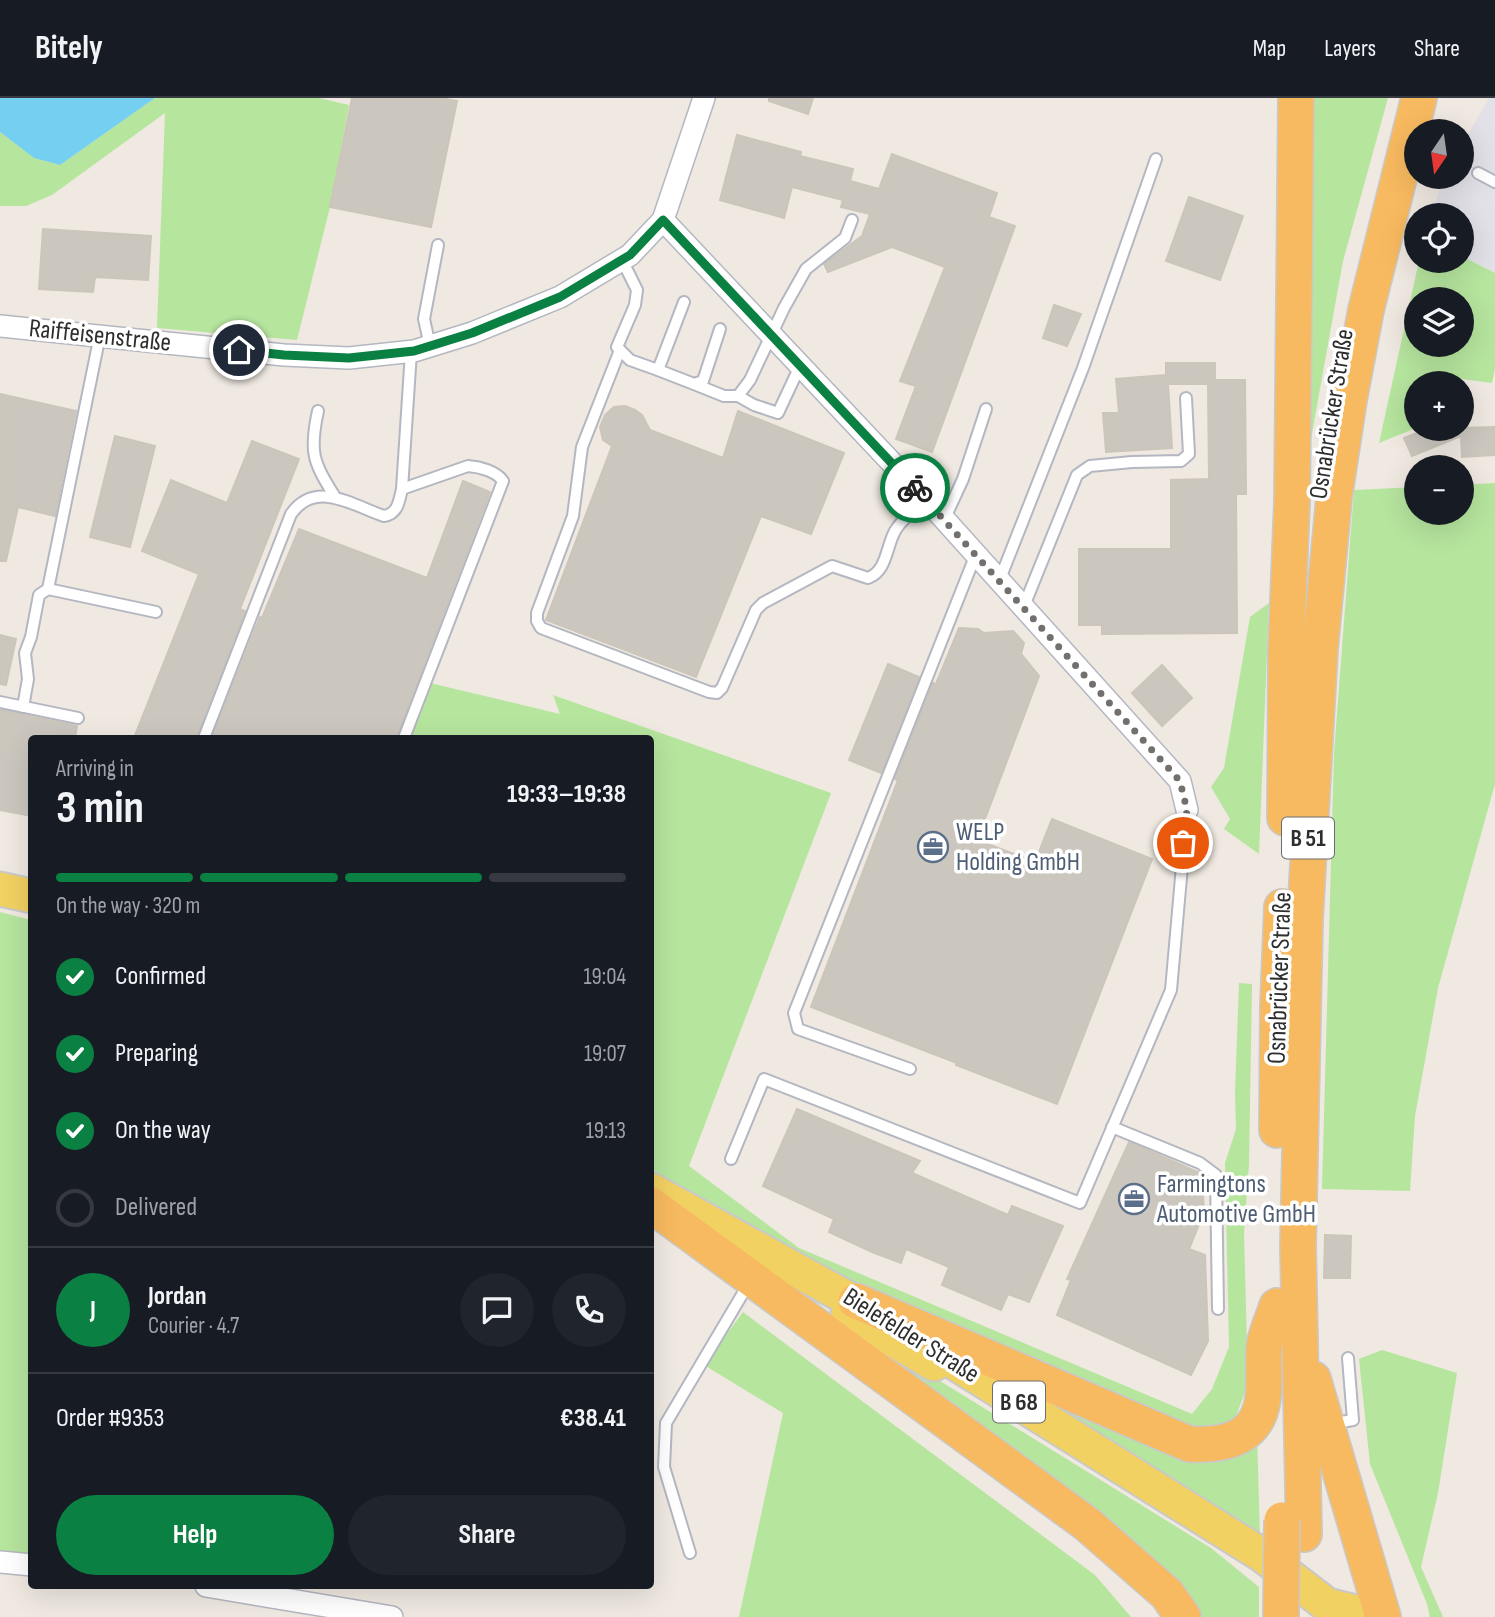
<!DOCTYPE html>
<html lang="en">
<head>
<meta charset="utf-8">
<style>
  body { margin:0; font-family:"Sofia Sans Condensed",sans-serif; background:#20242c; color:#f1f3f6; height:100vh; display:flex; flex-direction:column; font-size:26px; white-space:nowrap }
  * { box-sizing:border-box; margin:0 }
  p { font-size:23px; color:#9ea1a6 }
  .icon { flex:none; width:38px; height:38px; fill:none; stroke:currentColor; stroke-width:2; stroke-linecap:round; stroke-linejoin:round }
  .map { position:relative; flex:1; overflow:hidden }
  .details { position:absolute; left:28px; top:637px; width:626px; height:854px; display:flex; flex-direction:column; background:#171b24; border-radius:7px; box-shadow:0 7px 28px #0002 }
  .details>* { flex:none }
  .needle { width:46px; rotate:193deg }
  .tools { position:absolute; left:1404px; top:21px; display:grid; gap:14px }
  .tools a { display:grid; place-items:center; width:70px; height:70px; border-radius:50%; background:#171b24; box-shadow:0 7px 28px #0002; font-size:35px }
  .pin { position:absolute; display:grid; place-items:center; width:60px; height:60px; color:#fff; margin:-30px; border:4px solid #fff; border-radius:50%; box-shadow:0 2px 7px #0007 }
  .courier { position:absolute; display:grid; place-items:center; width:70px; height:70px; margin:-35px; border:5px solid #0b8043; border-radius:50%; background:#fff; color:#222; box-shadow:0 2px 9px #0007 }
  .summary em { font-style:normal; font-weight:700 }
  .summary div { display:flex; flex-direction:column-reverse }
  .summary { display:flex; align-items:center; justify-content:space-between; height:119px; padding:0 28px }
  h1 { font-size:46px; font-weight:700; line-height:52px }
  .bar { display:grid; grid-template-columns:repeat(4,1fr); gap:10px 7px; align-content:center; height:84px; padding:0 28px }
  .bar i { height:9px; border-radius:5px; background:#363941 }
  .bar .active { background:#0b8043 }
  .bar p { grid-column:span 4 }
  .line { display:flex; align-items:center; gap:18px; padding:0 28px; border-top:2px solid #363941 }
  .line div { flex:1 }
  .round { display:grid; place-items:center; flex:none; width:74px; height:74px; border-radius:37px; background:#20242c }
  ol { padding:0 28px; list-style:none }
  li { display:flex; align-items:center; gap:21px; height:77px }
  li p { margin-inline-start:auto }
  li .icon { padding:7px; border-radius:50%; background:#0b8043; color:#fff; stroke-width:4 }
  li:last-child { color:#9ea1a6 }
  li i { width:38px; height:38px; border:4px solid #363941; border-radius:50% }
  .button { display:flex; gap:14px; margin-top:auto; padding:14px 28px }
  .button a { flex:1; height:80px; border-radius:42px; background:#0b8043; color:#fff; font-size:28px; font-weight:700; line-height:80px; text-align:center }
  .button a+a { background:#20242c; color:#f1f3f6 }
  header { display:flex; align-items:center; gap:42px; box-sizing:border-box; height:98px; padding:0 35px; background:#171b24; border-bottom:2px solid #363941 }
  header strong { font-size:33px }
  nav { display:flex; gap:38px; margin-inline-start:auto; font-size:24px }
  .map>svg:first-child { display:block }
  .industrial { fill:#e3e1e8 }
  .green { fill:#b6e59e; fill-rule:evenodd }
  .water { fill:#75cff0 }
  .building { fill:#cbc7bf; stroke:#cbc5ba; stroke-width:2 }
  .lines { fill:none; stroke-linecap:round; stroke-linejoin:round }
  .service-casing { stroke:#b4b7c1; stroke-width:14 }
  .minor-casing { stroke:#b4b7c1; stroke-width:24 }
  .primary-casing { stroke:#c9c9c9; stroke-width:37 }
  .trunk-casing { stroke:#c9c9c9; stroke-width:38 }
  .service { stroke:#fff; stroke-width:10 }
  .minor { stroke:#fff; stroke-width:21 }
  .primary { stroke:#f2d163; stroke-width:33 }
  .trunk { stroke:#f8ba60; stroke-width:35 }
  .trunk-bridge-casing { stroke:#c9c9c9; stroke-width:38; stroke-linecap:butt }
  .trunk-bridge { stroke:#f8ba60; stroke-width:35 }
  .done { stroke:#726f6d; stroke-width:7; stroke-dasharray:0 12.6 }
  .route { stroke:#0b8043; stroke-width:9 }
  .labels { text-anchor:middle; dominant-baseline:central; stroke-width:7; stroke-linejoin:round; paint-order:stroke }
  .shield { fill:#fff; stroke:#6d6d6d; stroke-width:2 }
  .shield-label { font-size:24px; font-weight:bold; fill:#2e2e2e }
  .street-label { font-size:26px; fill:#2e2e2e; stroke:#fff }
  .service-label { font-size:26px; fill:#4e5e75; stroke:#fff; text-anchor:start }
</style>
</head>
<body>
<header>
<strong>Bitely</strong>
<nav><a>Map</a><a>Layers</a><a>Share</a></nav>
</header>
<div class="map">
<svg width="1495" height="1519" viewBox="0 0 1495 1519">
  <rect width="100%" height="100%" fill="#efe9e1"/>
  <!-- industrial -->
  <polygon class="industrial" points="1489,0 1495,0 1495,175 1461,158 1461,117 1431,117 1444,79 1461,79 1461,49"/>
  <!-- green -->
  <g class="green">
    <polygon points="155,0 319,0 349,7 330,109 297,242 157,230 165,15 52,97 26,108 0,108 0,34 34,60 60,67"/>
    <polygon points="1307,0 1388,0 1343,163 1305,374"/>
    <path d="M1461,158L1495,175V270L1492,285L1462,281L1460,285H1416V330L1379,345L1419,163H1461ZM1416,201H1461V247H1416Z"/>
    <polygon points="1495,385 1495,686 1438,890 1415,1018 1410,1093 1322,1091 1334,655 1354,392 1416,389 1416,415 1461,415 1461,387"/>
    <polygon points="1269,505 1259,756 1224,731 1230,721 1211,689 1224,670 1250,519"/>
    <polygon points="430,585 560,616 553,597 831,695 689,1068 799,1150 1192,1316 1212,1291 1229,1249 1225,1065 1236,1031 1235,995 1239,885 1252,886 1249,1066 1244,1135 1248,1286 1235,1321 1208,1332 1169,1321 869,1194 771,1144 651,1071 651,640 410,640"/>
    <polygon points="0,814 31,822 31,1460 0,1456"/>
    <polygon points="743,1214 1095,1477 1131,1519 739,1519 783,1315 704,1267"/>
    <polygon points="862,1235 1211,1450 1259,1489 1259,1519 1197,1519 856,1245"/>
    <polygon points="1382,1252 1457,1275 1438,1395 1421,1469 1443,1519 1430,1519 1427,1506 1370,1366 1359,1261"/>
    <polygon points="959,1257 1176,1350 1257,1335 1260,1439 1188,1390"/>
  </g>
  <!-- water -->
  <polygon class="water" points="0,0 155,0 60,67 34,60 0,34"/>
  <!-- building -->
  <g class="building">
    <polygon points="352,0 440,0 457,3 431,129 330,109"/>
    <polygon points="769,0 813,0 808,16 769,3"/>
    <polygon points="737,37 801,54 800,58 853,71 850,83 879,91 892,56 997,95 989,119 1015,128 932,354 896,341 916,288 900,283 945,169 892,149 828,174 824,166 862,138 870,116 841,109 843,102 792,89 784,120 720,102"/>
    <polygon points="1189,99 1243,118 1220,182 1166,163"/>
    <polygon points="43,131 151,138 148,182 95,179 93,194 39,191"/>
    <polygon points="1054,207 1081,216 1067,248 1043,240"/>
    <polygon points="1166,265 1215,265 1215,282 1245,282 1246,396 1236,396 1237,535 1102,536 1102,527 1079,527 1079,451 1171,451 1171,382 1209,381 1208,286 1168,286 1172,350 1106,354 1103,315 1119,315 1116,281 1166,277"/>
    <polygon points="0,296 76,313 55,418 18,409 6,463 0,463"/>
    <polygon points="625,308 635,312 642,317 650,332 723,360 738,313 844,355 811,436 761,418 696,579 546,522 612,348 603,342 600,329 605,317 614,309"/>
    <polygon points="1495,329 1495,357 1462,359 1461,338 1412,358 1404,340 1427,331"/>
    <polygon points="115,338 155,348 130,449 90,439"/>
    <polygon points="252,343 299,361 240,511 245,513 196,640 134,640 199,476 142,453 171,382 227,405"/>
    <polygon points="463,383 490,394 396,640 212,640 260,519 262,520 299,431 427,480"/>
    <polygon points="959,530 978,531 984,535 1013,533 1024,545 1021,556 1039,578 977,742 1035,764 1052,721 1152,761 1057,1006 956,967 957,965 811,909 898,682 895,681 933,585 936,586"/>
    <polygon points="0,537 16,541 6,587 0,586"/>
    <polygon points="888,566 919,579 881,675 849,662"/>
    <polygon points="1162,567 1192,600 1162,628 1132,595"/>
    <polygon points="0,612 77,628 75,640 32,640 32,718 0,712"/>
    <polygon points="797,1011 920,1063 912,1075 1008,1117 1012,1108 1063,1128 1029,1204 1008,1196 1001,1212 942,1187 949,1169 906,1151 901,1165 872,1154 829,1134 834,1121 763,1088"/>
    <polygon points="1129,1044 1202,1076 1204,1114 1189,1151 1205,1157 1208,1243 1191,1277 1057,1217 1071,1182 1067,1181"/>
    <polygon points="1325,1137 1351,1138 1350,1180 1324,1180"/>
  </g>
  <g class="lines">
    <!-- service casing -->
    <g class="service-casing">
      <g id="service">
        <polyline points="1478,75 1495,84"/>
        <polyline points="622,162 637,192 635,207 617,249 630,262 658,272 684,204"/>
        <polyline points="100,237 48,491 156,514"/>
        <polyline points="430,248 424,221 438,147"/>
        <path d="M620,252L582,349L573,418L537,515V523L541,530L709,594L717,595L722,590L756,512L763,505L832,468L868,480C887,473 886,449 895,433C902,421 915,411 926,401"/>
        <polyline points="658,272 694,286 703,283 720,231"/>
        <polyline points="694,286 724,298 738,298 750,282 784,210 806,171 845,140 852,122"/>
        <polyline points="738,298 754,307 778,315 800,268"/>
        <path d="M318,313C309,354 313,364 335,399"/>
        <path d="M402,391L468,368C480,369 496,373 503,383L404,640"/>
        <polyline points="944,422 963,381 986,311"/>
        <polyline points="1000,481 1083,270 1156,61"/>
        <polyline points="1024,508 1077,377 1090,368 1132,364 1181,363 1189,356 1186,300"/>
        <polyline points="0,604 78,620"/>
        <polyline points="23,609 28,581 25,555 31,539 39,497 48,491"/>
        <path d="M204,640L291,416C316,381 354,408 384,418C398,416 399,403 402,391L411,254"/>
        <polyline points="910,971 798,931 794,915 976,456"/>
        <polyline points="1112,1029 1200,1065 1216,1077 1218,1211"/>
        <polyline points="731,1061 764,981 1080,1105 1171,892 1187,712"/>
        <polyline points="1330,1326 1353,1322 1348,1260"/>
        <polyline points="690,1455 664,1369 666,1325 749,1185"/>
      </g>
    </g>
    <!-- minor casing -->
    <g class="minor-casing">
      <g id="minor">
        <polyline points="663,122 926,401 1180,683 1187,712"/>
        <polyline points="0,228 284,257 349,260 414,253 472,235 560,199 630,157 663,122 704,0"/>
        <polyline points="0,1464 32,1467"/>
        <polyline points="206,1488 392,1519"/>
      </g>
    </g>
    <!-- primary casing -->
    <g class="primary-casing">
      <g id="primary">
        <polyline points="0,791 32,798"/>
        <polyline points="651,1092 878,1217"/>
        <polyline points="848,1215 934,1266"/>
        <polyline points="918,1242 1262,1457 1327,1507 1360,1515 1381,1515"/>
      </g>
    </g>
    <!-- trunk casing -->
    <g class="trunk-casing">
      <g id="trunk">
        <polyline points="1285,720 1286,553 1292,404 1296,0"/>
        <polyline points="1277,1032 1278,908 1282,809"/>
        <polyline points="651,1107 1087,1426 1167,1496 1183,1519"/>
        <path d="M856,1203L1189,1346C1224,1348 1258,1341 1263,1300C1265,1284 1263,1267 1264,1250C1265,1236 1273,1222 1277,1208"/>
        <polyline points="1313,1281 1383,1519"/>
        <polyline points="1304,1436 1298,1148 1305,821 1320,551 1334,400 1349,302 1366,212 1419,0"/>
      </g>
    </g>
    <!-- service -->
    <use href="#service" class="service"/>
    <!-- minor -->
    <use href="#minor" class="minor"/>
    <!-- primary -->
    <use href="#primary" class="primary"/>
    <!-- trunk -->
    <use href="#trunk" class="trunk"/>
    <!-- trunk-bridge casing -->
    <g class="trunk-bridge-casing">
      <polyline id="trunk-bridge" points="1281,1519 1282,1422"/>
    </g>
    <!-- trunk-bridge -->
    <use href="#trunk-bridge" class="trunk-bridge"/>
  </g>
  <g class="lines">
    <!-- done -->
    <polyline class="done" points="915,390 1180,683 1187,712 1183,745"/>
    <!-- route -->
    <polyline class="route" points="239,252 284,257 349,260 414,253 472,235 560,199 630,157 663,122 915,390"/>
  </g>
  <!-- icons -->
  <defs>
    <g id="office-ring" transform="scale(1.575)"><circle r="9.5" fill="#fff" stroke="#5c6f8a" stroke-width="1.5"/><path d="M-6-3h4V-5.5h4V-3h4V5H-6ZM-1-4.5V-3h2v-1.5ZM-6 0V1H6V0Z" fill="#5c6f8a"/></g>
  </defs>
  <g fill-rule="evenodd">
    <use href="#office-ring" x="933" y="749"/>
    <use href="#office-ring" x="1134" y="1101"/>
  </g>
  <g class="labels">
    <!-- shield labels -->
    <g class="shield">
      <rect x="1282" y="719.5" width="52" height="41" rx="5"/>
      <rect x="993" y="1283.5" width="52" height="41" rx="5"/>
    </g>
    <g class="shield-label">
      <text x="1308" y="740">B 51</text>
      <text x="1019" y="1304">B 68</text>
    </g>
    <!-- street labels -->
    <g class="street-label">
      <text transform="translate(100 238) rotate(6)">Raiffeisenstraße</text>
      <text transform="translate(1332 316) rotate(-81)">Osnabrücker Straße</text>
      <text transform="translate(1280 880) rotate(-88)">Osnabrücker Straße</text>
      <text transform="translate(911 1238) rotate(32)">Bielefelder Straße</text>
    </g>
    <!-- service labels -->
    <g class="service-label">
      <text x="956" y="734">WELP<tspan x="956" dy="30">Holding GmbH</tspan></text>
      <text x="1157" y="1086">Farmingtons<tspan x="1157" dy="30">Automotive GmbH</tspan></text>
    </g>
  </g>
</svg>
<div class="tools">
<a><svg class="needle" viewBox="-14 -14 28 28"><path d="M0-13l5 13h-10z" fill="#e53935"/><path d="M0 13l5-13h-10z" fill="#9ea1a6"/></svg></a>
<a><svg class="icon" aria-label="locate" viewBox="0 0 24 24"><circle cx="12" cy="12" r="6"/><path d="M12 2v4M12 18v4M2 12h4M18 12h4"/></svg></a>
<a><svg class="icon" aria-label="layers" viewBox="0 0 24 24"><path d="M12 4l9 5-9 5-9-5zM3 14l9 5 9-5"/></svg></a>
<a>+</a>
<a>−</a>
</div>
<div class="pin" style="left:1183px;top:745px;background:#ea580c"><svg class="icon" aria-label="bag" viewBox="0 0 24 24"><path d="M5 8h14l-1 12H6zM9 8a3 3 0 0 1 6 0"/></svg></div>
<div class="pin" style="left:239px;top:252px;background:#1f2937"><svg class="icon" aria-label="home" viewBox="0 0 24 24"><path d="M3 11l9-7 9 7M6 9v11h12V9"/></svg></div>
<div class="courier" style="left:915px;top:390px"><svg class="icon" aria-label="bike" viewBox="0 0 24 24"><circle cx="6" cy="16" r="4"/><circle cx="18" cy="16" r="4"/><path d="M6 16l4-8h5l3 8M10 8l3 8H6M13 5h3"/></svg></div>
<section class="details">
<div class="summary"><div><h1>3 min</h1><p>Arriving in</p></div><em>19:33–19:38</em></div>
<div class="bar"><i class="active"></i><i class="active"></i><i class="active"></i><i></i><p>On the way · 320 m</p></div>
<ol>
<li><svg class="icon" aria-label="check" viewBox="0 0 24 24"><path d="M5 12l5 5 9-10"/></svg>Confirmed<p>19:04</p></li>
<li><svg class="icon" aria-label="check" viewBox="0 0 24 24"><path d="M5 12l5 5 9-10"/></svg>Preparing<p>19:07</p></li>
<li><svg class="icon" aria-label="check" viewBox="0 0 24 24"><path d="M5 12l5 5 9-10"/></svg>On the way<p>19:13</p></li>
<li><i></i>Delivered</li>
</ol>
<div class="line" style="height:126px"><b class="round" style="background:#0b8043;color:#fff">J</b><div><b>Jordan</b><p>Courier · 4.7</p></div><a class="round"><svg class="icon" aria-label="chat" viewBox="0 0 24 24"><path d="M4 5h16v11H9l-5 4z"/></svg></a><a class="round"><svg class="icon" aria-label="phone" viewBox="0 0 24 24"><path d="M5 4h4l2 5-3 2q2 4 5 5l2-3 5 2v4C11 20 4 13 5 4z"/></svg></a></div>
<div class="line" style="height:91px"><div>Order #9353</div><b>€38.41</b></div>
<div class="button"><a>Help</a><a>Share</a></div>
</section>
</div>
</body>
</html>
